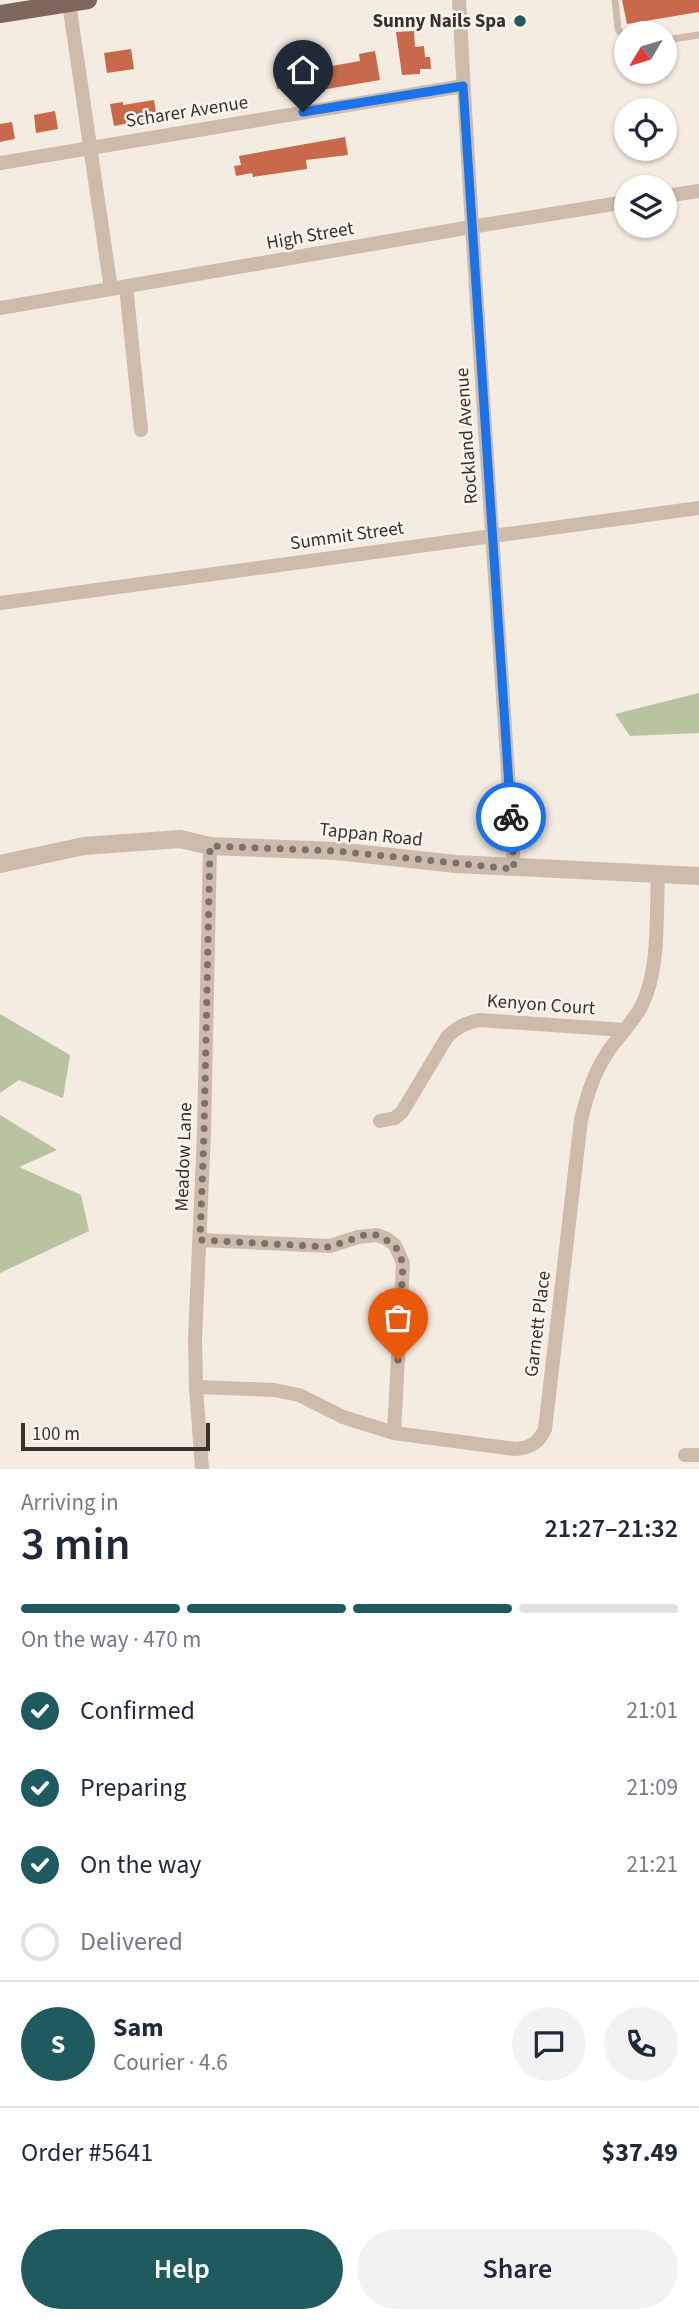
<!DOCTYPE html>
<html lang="en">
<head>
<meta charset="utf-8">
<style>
  body { margin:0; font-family:"Source Sans 3",sans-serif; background:#f2f2f3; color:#1f2937; height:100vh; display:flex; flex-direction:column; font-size:26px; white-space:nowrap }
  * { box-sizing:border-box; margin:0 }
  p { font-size:23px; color:#747a83 }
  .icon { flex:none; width:38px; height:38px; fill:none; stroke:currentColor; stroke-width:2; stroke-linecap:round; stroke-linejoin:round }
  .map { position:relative; height:1469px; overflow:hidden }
  .panel { display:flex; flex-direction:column; background:#fff; flex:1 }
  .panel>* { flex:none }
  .needle { width:46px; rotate:232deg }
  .buttons { position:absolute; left:614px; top:21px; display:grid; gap:14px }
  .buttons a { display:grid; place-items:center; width:63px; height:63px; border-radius:50%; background:#fff; box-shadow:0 2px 5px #0004; font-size:35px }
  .scale { position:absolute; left:21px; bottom:18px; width:189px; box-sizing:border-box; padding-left:7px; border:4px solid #3b302b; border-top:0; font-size:19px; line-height:24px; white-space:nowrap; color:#3b302b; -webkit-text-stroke:5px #fbf5ee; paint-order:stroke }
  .pin { position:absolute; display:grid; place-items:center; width:60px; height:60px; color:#fff; margin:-72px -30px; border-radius:50% 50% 50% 0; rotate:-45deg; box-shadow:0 0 7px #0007 }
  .pin .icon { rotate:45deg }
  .courier { position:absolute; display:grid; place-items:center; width:70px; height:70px; margin:-35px; border:5px solid #1a73e8; border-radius:50%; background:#fff; color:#222; box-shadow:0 2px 9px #0007 }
  .summary em { font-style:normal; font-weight:600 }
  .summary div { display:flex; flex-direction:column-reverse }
  .summary { display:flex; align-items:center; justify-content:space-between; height:119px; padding:0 21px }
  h1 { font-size:46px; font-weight:600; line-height:52px }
  .bar { display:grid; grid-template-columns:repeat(4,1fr); gap:10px 7px; align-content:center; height:84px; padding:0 21px }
  .bar i { height:9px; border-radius:5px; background:#e0e1e3 }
  .bar .current { background:#1f5a5e }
  .bar p { grid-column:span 4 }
  .line { display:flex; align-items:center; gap:18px; padding:0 21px; border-top:2px solid #e0e1e3 }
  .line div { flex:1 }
  .round { display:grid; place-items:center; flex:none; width:74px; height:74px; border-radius:37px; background:#f2f2f3 }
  ol { padding:0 21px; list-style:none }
  li { display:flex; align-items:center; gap:21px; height:77px }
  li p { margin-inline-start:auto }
  li .icon { padding:7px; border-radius:50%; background:#1f5a5e; color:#fff; stroke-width:4 }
  li:last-child { color:#747a83 }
  li i { width:38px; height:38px; border:4px solid #e0e1e3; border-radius:50% }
  .primary-button { display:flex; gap:14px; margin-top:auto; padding:14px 21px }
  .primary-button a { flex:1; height:80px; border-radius:42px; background:#1f5a5e; color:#fff; font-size:28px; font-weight:600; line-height:80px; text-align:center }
  .primary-button a+a { background:#f2f2f3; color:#1f2937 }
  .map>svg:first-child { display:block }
  .green { fill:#b8c4a0 }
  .building { fill:#c8694b }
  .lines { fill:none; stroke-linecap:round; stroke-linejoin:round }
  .service { stroke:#cdbbac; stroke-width:7 }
  .minor { stroke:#cdbbac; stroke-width:14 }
  .tertiary { stroke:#cdbbac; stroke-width:18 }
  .primary { stroke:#7d675c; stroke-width:18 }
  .done { stroke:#7c716b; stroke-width:7; stroke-dasharray:0 12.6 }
  .route { stroke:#1a73e8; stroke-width:9 }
  .poi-dot { fill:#1f5a5e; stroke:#fbf5ee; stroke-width:2.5 }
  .labels { text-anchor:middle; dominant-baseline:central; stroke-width:5; stroke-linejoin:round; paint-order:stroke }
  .poi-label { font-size:19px; font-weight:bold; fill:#3b302b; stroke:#fbf5ee; text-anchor:end }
  .street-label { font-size:19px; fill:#3b302b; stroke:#fbf5ee }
</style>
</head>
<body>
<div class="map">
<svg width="699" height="1469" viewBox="0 0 699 1469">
  <rect width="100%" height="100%" fill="#f4ebe1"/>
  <!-- green -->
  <g class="green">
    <polygon points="699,693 699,733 630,736 615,714"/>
    <polygon points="0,1014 70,1055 63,1098 19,1080 0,1093"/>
    <polygon points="0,1115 57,1150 19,1167 81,1195 89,1231 0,1273"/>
  </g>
  <!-- building -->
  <g class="building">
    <polygon points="622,0 699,0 699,12 627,24"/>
    <polygon points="414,31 415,47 424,46 425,57 430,57 431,69 420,69 420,74 402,75 396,32"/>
    <polygon points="131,49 134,69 107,73 104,53"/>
    <polygon points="375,51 380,80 286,96 285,88 277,89 275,76 360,61 359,54"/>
    <polygon points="154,100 157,118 114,126 110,104 123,102 123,105"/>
    <polygon points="55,111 58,129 36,133 34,115"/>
    <polygon points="12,122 15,139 0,142 0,124"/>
    <polygon points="345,137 348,155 306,160 307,169 253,177 252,173 236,176 234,166 241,165 239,156"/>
  </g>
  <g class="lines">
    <!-- service -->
    <g class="service">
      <polyline points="615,0 618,29 626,41"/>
      <polyline points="665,40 699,35"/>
    </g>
    <!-- minor -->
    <g class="minor">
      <path d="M459,0C474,290 496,579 514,868"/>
      <polyline points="69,3 111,289"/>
      <polyline points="0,163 463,86"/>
      <polyline points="665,196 699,191"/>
      <polyline points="126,287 141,430"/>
      <polyline points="0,308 471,227 626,202"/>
      <polyline points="0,603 699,508"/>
      <path d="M380,1121L395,1118L402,1112L447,1037C457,1027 466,1023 479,1020L625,1030"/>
      <polyline points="200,1240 330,1246 358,1237 377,1235 387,1239 395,1245 403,1263 394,1433"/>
      <path d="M196,1387L274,1390L299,1395L343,1417L394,1433L515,1449C530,1448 539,1443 545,1429L581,1120C587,1095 594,1072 609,1050C619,1036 632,1023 641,1007C660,971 656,915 658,874"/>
      <polyline points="685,1455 699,1455"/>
      <polyline points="202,1469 196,1387 195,1339 204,1133 210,846"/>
    </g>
    <!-- tertiary -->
    <polyline class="tertiary" points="0,864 84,846 180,839 210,846 336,851 456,864 699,876"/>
    <!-- primary -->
    <polyline class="primary" points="0,14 88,0"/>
  </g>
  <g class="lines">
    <!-- done -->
    <polyline class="done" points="398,1360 403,1263 395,1245 377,1235 367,1234 330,1247 200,1240 204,1133 210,846 336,851 514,869 511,817"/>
    <!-- route -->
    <polyline class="route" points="303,112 463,86 511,817"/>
  </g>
  <!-- markers -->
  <circle class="poi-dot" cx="520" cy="21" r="7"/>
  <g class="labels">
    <!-- poi labels -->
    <g class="poi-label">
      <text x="506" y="21">Sunny Nails Spa</text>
    </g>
    <!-- street labels -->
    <g class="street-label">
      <text transform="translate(187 112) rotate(-9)">Scharer Avenue</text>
      <text transform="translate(310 236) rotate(-10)">High Street</text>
      <text transform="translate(467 436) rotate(-94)">Rockland Avenue</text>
      <text transform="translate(347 536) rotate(-8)">Summit Street</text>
      <text transform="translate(371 835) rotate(6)">Tappan Road</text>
      <text transform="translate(541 1005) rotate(4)">Kenyon Court</text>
      <text transform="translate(184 1157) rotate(-88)">Meadow Lane</text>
      <text transform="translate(538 1324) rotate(-83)">Garnett Place</text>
    </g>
  </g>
</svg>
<div class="buttons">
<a><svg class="needle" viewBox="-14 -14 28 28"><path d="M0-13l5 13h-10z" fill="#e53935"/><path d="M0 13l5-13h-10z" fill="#747a83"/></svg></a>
<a><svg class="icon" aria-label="locate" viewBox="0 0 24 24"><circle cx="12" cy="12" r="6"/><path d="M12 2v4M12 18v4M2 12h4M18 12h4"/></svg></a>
<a><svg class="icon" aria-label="layers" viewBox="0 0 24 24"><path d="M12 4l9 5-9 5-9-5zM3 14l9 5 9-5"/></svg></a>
</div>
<div class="scale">100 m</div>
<div class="pin" style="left:398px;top:1360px;background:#ea580c"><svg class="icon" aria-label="bag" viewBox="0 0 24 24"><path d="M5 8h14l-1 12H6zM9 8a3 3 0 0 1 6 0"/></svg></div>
<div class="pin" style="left:303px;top:112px;background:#1f2937"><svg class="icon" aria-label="home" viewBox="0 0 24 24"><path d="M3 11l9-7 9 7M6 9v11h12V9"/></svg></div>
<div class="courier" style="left:511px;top:817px"><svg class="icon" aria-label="bike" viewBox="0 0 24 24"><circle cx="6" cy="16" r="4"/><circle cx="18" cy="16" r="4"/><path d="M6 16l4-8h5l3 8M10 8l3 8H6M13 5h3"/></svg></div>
</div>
<section class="panel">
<div class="summary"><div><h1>3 min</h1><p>Arriving in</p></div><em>21:27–21:32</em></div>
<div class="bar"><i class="current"></i><i class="current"></i><i class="current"></i><i></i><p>On the way · 470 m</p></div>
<ol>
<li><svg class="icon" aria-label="check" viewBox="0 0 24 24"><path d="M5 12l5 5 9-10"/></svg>Confirmed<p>21:01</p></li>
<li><svg class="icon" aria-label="check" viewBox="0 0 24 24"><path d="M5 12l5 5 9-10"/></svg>Preparing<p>21:09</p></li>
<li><svg class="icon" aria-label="check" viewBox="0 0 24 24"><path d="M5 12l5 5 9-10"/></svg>On the way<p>21:21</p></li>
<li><i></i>Delivered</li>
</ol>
<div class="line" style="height:126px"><b class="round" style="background:#1f5a5e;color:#fff">S</b><div><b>Sam</b><p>Courier · 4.6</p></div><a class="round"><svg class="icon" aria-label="chat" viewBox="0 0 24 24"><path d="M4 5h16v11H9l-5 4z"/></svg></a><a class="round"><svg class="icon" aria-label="phone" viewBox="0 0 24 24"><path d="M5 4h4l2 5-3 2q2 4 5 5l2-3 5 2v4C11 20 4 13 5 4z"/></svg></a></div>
<div class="line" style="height:91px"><div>Order #5641</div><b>$37.49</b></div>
<div class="primary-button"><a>Help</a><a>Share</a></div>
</section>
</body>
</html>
